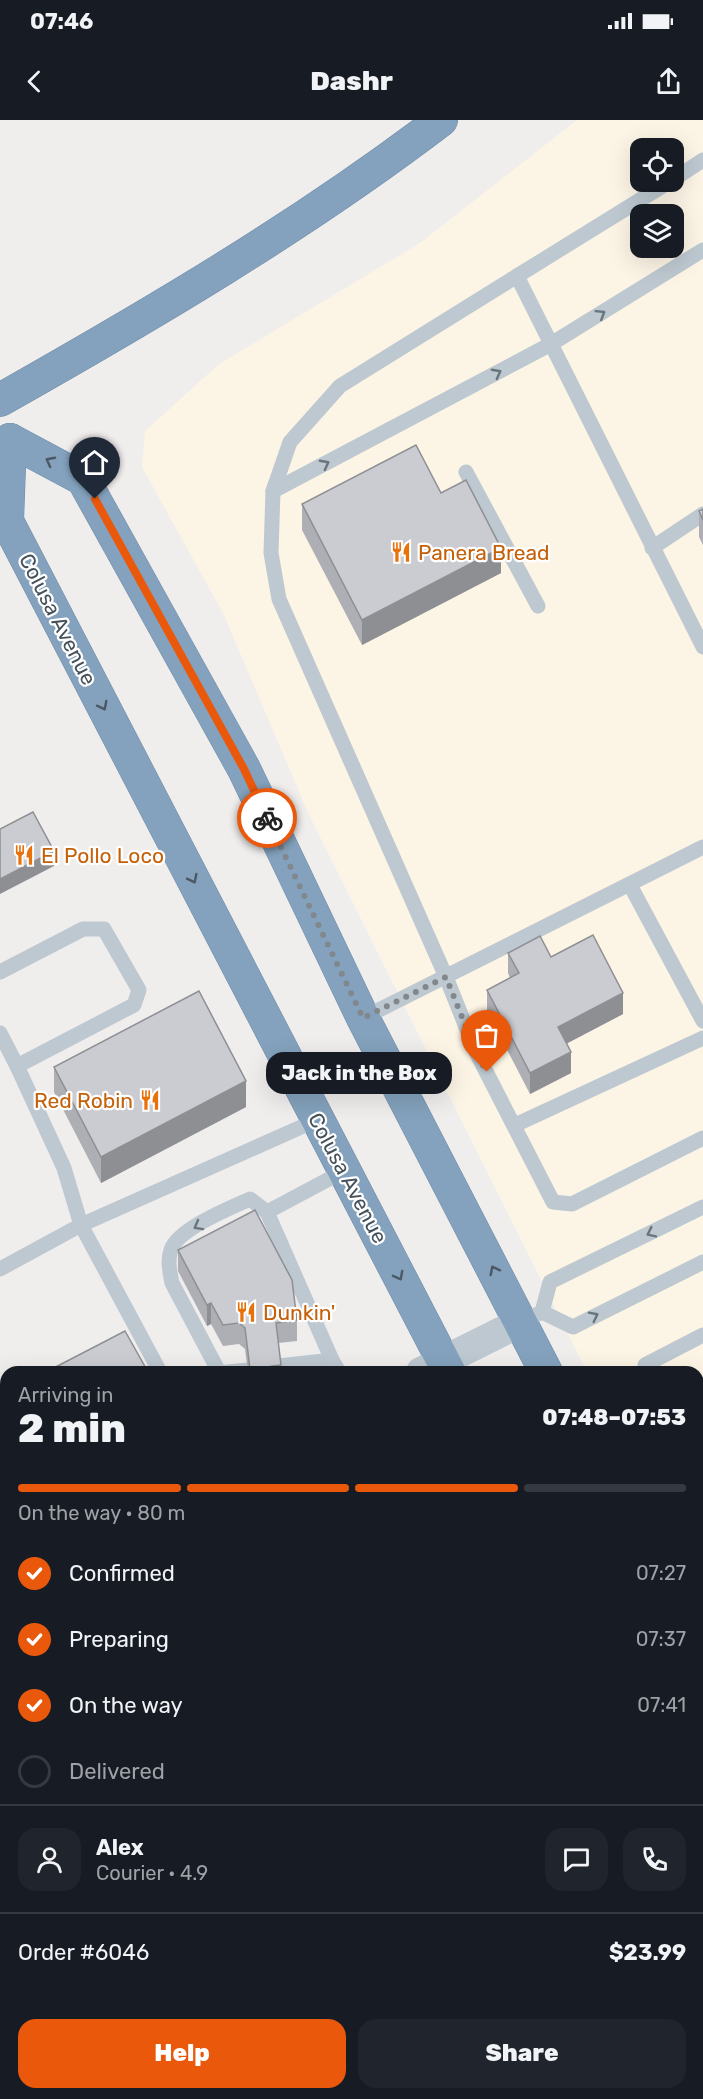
<!DOCTYPE html>
<html lang="en">
<head>
<meta charset="utf-8">
<style>
  body { margin:0; font-family:Rubik,sans-serif; background:#20242c; color:#f1f3f6; height:100vh; display:flex; flex-direction:column; font-size:22px; white-space:nowrap }
  * { box-sizing:border-box; margin:0 }
  p { font-size:20px; color:#9ea1a6 }
  .icon { flex:none; width:33px; height:33px; fill:none; stroke:currentColor; stroke-width:2; stroke-linecap:round; stroke-linejoin:round }
  .map { position:relative; flex:1; overflow:hidden }
  .details { position:absolute; left:0px; top:1246px; width:704px; height:734px; display:flex; flex-direction:column; background:#171b24; border-radius:18px 18px 0 0; box-shadow:0 6px 24px #0002 }
  .details>* { flex:none }
  .buttons { position:absolute; left:630px; top:18px; display:grid; gap:12px }
  .buttons a { display:grid; place-items:center; width:54px; height:54px; border-radius:12px; background:#171b24; box-shadow:0 6px 24px #0002; font-size:30px }
  .pin { position:absolute; display:grid; place-items:center; width:51px; height:51px; color:#fff; margin:-62px -26px; border-radius:50% 50% 50% 0; rotate:-45deg; box-shadow:0 0 6px #0007 }
  .pin .icon { rotate:45deg }
  .courier { position:absolute; display:grid; place-items:center; width:60px; height:60px; margin:-30px; border:4px solid #ea580c; border-radius:50%; background:#fff; color:#222; box-shadow:0 2px 8px #0007 }
  .bubble { position:absolute; height:42px; border-radius:18px; background:#171b24; box-shadow:0 6px 24px #0002; font-size:20px; font-weight:800; line-height:42px; text-align:center }
  .head em { font-style:normal; font-weight:800 }
  .head div { display:flex; flex-direction:column-reverse }
  .head { display:flex; align-items:center; justify-content:space-between; height:102px; padding:0 18px }
  h1 { font-size:39px; font-weight:800; line-height:45px }
  .bar { display:grid; grid-template-columns:repeat(4,1fr); gap:9px 6px; align-content:center; height:72px; padding:0 18px }
  .bar i { height:8px; border-radius:4px; background:#363941 }
  .bar .on { background:#ea580c }
  .bar p { grid-column:span 4 }
  .line { display:flex; align-items:center; gap:15px; padding:0 18px; border-top:2px solid #363941 }
  .line div { flex:1 }
  .round { display:grid; place-items:center; flex:none; width:63px; height:63px; border-radius:18px; background:#20242c }
  ol { padding:0 18px; list-style:none }
  li { display:flex; align-items:center; gap:18px; height:66px }
  li p { margin-inline-start:auto }
  li .icon { padding:6px; border-radius:50%; background:#ea580c; color:#fff; stroke-width:4 }
  li:last-child { color:#9ea1a6 }
  li i { width:33px; height:33px; border:3px solid #363941; border-radius:50% }
  .button { display:flex; gap:12px; margin-top:auto; padding:12px 18px }
  .button a { flex:1; height:69px; border-radius:18px; background:#ea580c; color:#fff; font-size:24px; font-weight:800; line-height:69px; text-align:center }
  .button a+a { background:#20242c; color:#f1f3f6 }
  .status { display:flex; justify-content:space-between; align-items:center; height:42px; padding:0 30px; background:#171b24; direction:ltr }
  .status svg { height:16px; fill:currentColor }
  header { display:flex; justify-content:space-between; align-items:center; height:78px; padding:0 18px; background:#171b24; font-size:27px; font-weight:800 }
  .map>svg:first-child { display:block }
  .commercial { fill:#fcf4e5; fill-rule:evenodd }
  .lines { fill:none; stroke-linecap:round; stroke-linejoin:round }
  .highway-casing { stroke:#6f8da9; stroke-width:34 }
  .lane { stroke:#bdc8d0; stroke-width:15 }
  .street { stroke:#bdc8d0; stroke-width:30 }
  .secondary { stroke:#bdc9d4; stroke-width:33 }
  .highway { stroke:#84a2bd; stroke-width:33 }
  .wall { fill:#aeafb5 }
  .shaded-wall { fill:#8d8f93 }
  .building { fill:#caccd2; stroke:#8d8f93; stroke-width:1.5 }
  .oneway { stroke:#69757d }
  .oneway2 { stroke:#4b5964 }
  .done { stroke:#81888d; stroke-width:6; stroke-dasharray:0 10.8 }
  .route { stroke:#ea580c; stroke-width:8 }
  .labels { text-anchor:middle; dominant-baseline:central; stroke-width:4.5; stroke-linejoin:round; paint-order:stroke }
  .food-label { font-size:21px; fill:#c56008; stroke:#fff; text-anchor:start }
  .street-label { font-size:21px; fill:#45515a; stroke:#fff }
</style>
</head>
<body>
<div class="status"><b>07:46</b><svg viewBox="0 0 49 12"><path d="M0 12V9h3v3zM5 12V6h3v6zM10 12V3h3v9zM15 12V0h3v12zM26 1h20v11H26zM47 4h2v5h-2z"/></svg></div>
<header><svg class="icon" aria-label="back" viewBox="0 0 24 24"><path d="M15 5l-7 7 7 7"/></svg>Dashr<svg class="icon" aria-label="share" viewBox="0 0 24 24"><path d="M12 15V3M7 8l5-5 5 5M5 13v7h14v-7"/></svg></header>
<div class="map">
<svg width="703" height="1979" viewBox="0 0 703 1979">
  <rect width="100%" height="100%" fill="#f0eded"/>
  <!-- commercial -->
  <path class="commercial" d="M577,0H703V1481L698,1470V1252H587L309,695L223,493L142,347L145,311L219,244L420,123ZM640,28H674V62H640ZM640,94H674V128H640Z"/>
  <g class="lines">
    <!-- highway casing -->
    <g class="highway-casing">
      <g id="highway">
        <path d="M0,280C152,194 302,106 441,0"/>
        <polyline points="10,320 83,359 244,649 363,898 546,1252"/>
        <polyline points="10,320 7,401 449,1252"/>
        <polyline points="698,1543 703,1554"/>
        <polyline points="698,1734 703,1745"/>
      </g>
    </g>
    <!-- lane -->
    <g class="lane">
      <polyline points="674,59 703,40"/>
      <polyline points="517,156 669,62"/>
      <polyline points="466,352 538,486"/>
      <polyline points="273,371 551,224 703,130"/>
      <polyline points="652,428 703,394"/>
      <polyline points="703,527 517,156 340,266 290,322 273,371 271,433 279,479 446,857 476,932 553,1082 572,1084 703,1018"/>
      <polyline points="630,765 703,901"/>
      <polyline points="0,852 83,809 104,809 139,870 134,885 17,946 64,1048 81,1105 0,1149"/>
      <polyline points="363,898 703,727"/>
      <polyline points="0,913 17,946"/>
      <polyline points="515,1005 703,918"/>
      <polyline points="542,1192 573,1207 703,1142"/>
      <polyline points="521,1202 542,1192 550,1162 703,1087"/>
      <polyline points="279,1246 332,1240"/>
      <polyline points="160,1252 81,1105 317,1000"/>
      <path d="M219,1252L172,1163C170,1152 167,1141 171,1130C178,1109 230,1088 250,1079L267,1092"/>
      <polyline points="227,1252 248,1250"/>
      <polyline points="339,1252 332,1240 267,1092 344,1051"/>
      <polyline points="649,1252 645,1245 703,1215"/>
      <polyline points="698,1352 703,1363"/>
      <polyline points="698,1483 703,1480"/>
      <polyline points="698,1519 703,1516"/>
      <polyline points="0,1578 6,1575"/>
      <polyline points="0,1920 6,1933"/>
      <polyline points="26,1974 29,1979"/>
      <polyline points="247,1974 249,1979"/>
      <polyline points="320,1974 322,1979"/>
      <polyline points="660,1974 663,1979"/>
    </g>
    <!-- street -->
    <g class="street">
      <polyline points="421,1252 521,1202"/>
      <polyline points="0,1474 6,1470"/>
    </g>
    <!-- secondary -->
    <g class="secondary">
      <polyline points="698,1838 703,1835"/>
      <polyline points="698,1918 703,1915"/>
      <polyline points="459,1979 467,1974"/>
      <polyline points="591,1979 600,1974"/>
    </g>
    <!-- highway -->
    <use href="#highway" class="highway"/>
  </g>
  <!-- wall -->
  <g class="wall">
    <polygon points="441,373 501,453 362,525 302,410 302,384"/>
    <polygon points="703,389 703,425 699,417 699,391"/>
    <polygon points="508,833 551,837 623,894 566,924 571,953 530,974 487,891 487,870 510,858 508,853"/>
    <polygon points="54,947 246,987 101,1063 54,972"/>
    <polygon points="178,1130 297,1200 297,1221 278,1223 281,1252 248,1252 245,1229 239,1224 223,1226 211,1204 207,1206 178,1151"/>
    <polygon points="703,1264 703,1308 698,1297 698,1273 699,1273 699,1267"/>
    <polygon points="92,1974 207,1974 210,1979 94,1979"/>
    <polygon points="333,1974 383,1974 374,1979 336,1979"/>
  </g>
  <!-- shaded-wall -->
  <g class="shaded-wall">
    <polygon points="501,428 501,453 362,525 362,500"/>
    <polygon points="54,731 54,746 0,774 0,759"/>
    <polygon points="623,873 623,894 558,928 558,907"/>
    <polygon points="571,932 571,953 530,974 530,953"/>
    <polygon points="246,961 246,987 101,1063 101,1037"/>
    <polygon points="211,1183 211,1204 207,1206 207,1185"/>
    <polygon points="6,1388 6,1409 0,1412 0,1391"/>
    <polygon points="6,1800 6,1821 0,1823 0,1802"/>
    <polygon points="6,1956 7,1979 0,1979 0,1959"/>
    <polygon points="348,1974 383,1974 374,1979 346,1979 346,1975"/>
  </g>
  <!-- building -->
  <g class="building">
    <polygon points="416,325 441,373 466,360 501,428 362,500 302,384"/>
    <polygon points="703,389 703,400 699,391"/>
    <polygon points="33,692 54,731 0,759 0,709"/>
    <polygon points="593,815 623,873 558,907 571,932 530,953 487,870 519,853 508,833 540,816 551,837"/>
    <polygon points="199,871 246,961 101,1037 54,947"/>
    <polygon points="255,1090 292,1160 297,1200 276,1203 281,1245 250,1249 245,1208 239,1203 223,1205 211,1183 207,1185 178,1130"/>
    <polygon points="125,1211 148,1252 46,1252"/>
    <polygon points="703,1264 703,1287 698,1276 698,1273 701,1272 699,1267"/>
    <polygon points="6,1274 6,1388 0,1391 0,1277"/>
    <polygon points="6,1630 6,1800 0,1802 0,1633"/>
    <polygon points="0,1942 6,1954 6,1956 0,1959"/>
    <polygon points="102,1974 207,1974 210,1979 105,1979"/>
  </g>
  <!-- one-way arrows -->
  <defs><path id="oneway-chevron" d="M-2-3.5L2.5 0L-2 3.5" fill="none" stroke-width="1.6" stroke-linecap="round" stroke-linejoin="round" transform="scale(1.5)"/></defs>
  <g class="oneway">
    <use href="#oneway-chevron" transform="translate(601 194) rotate(-32)"/>
    <use href="#oneway-chevron" transform="translate(497 253) rotate(-28)"/>
    <use href="#oneway-chevron" transform="translate(325 344) rotate(-28)"/>
    <use href="#oneway-chevron" transform="translate(198 1106) rotate(151)"/>
    <use href="#oneway-chevron" transform="translate(651 1113) rotate(154)"/>
    <use href="#oneway-chevron" transform="translate(594 1196) rotate(-27)"/>
  </g>
  <g class="oneway2">
    <use href="#oneway-chevron" transform="translate(50 341) rotate(-152)"/>
    <use href="#oneway-chevron" transform="translate(103 586) rotate(63)"/>
    <use href="#oneway-chevron" transform="translate(193 759) rotate(63)"/>
    <use href="#oneway-chevron" transform="translate(494 1150) rotate(-117)"/>
    <use href="#oneway-chevron" transform="translate(399 1156) rotate(62)"/>
  </g>
  <g class="lines">
    <!-- done -->
    <polyline class="done" points="267,698 363,898 446,857 476,932 487,952"/>
    <!-- route -->
    <polyline class="route" points="95,379 244,649 267,698"/>
  </g>
  <!-- icons -->
  <defs>
    <g id="restaurant-bare" transform="scale(1.62)"><path d="M-5-6h1v4h1v-4h1v4h1v-4h1v5L-1.5 .5V6h-2V.5L-5-1ZM5-6V6H3V1.5H1.5Q1.5-4 5-6Z" fill="#e8710a" stroke="#fff" stroke-width="2.5" paint-order="stroke"/></g>
  </defs>
  <g fill-rule="evenodd">
    <use href="#restaurant-bare" x="401" y="432"/>
    <use href="#restaurant-bare" x="24" y="735"/>
    <use href="#restaurant-bare" x="150" y="980"/>
    <use href="#restaurant-bare" x="246" y="1192"/>
  </g>
  <g class="labels">
    <!-- food labels -->
    <g class="food-label">
      <text x="418" y="432">Panera Bread</text>
      <text x="41" y="735">El Pollo Loco</text>
      <text x="133" y="980" text-anchor="end">Red Robin</text>
      <text x="263" y="1192">Dunkin'</text>
    </g>
    <!-- street labels -->
    <g class="street-label">
      <text transform="translate(58 499) rotate(63)">Colusa Avenue</text>
      <text transform="translate(348 1058) rotate(62)">Colusa Avenue</text>
    </g>
  </g>
</svg>
<div class="buttons">
<a><svg class="icon" aria-label="locate" viewBox="0 0 24 24"><circle cx="12" cy="12" r="6"/><path d="M12 2v4M12 18v4M2 12h4M18 12h4"/></svg></a>
<a><svg class="icon" aria-label="layers" viewBox="0 0 24 24"><path d="M12 4l9 5-9 5-9-5zM3 14l9 5 9-5"/></svg></a>
</div>
<div class="pin" style="left:487px;top:952px;background:#ea580c"><svg class="icon" aria-label="bag" viewBox="0 0 24 24"><path d="M5 8h14l-1 12H6zM9 8a3 3 0 0 1 6 0"/></svg></div>
<div class="pin" style="left:95px;top:379px;background:#1f2937"><svg class="icon" aria-label="home" viewBox="0 0 24 24"><path d="M3 11l9-7 9 7M6 9v11h12V9"/></svg></div>
<div class="courier" style="left:267px;top:698px"><svg class="icon" aria-label="bike" viewBox="0 0 24 24"><circle cx="6" cy="16" r="4"/><circle cx="18" cy="16" r="4"/><path d="M6 16l4-8h5l3 8M10 8l3 8H6M13 5h3"/></svg></div>
<div class="bubble" style="left:266px;top:932px;width:186px">Jack in the Box</div>
<section class="details">
<div class="head"><div><h1>2 min</h1><p>Arriving in</p></div><em>07:48–07:53</em></div>
<div class="bar"><i class="on"></i><i class="on"></i><i class="on"></i><i></i><p>On the way · 80 m</p></div>
<ol>
<li><svg class="icon" aria-label="check" viewBox="0 0 24 24"><path d="M5 12l5 5 9-10"/></svg>Confirmed<p>07:27</p></li>
<li><svg class="icon" aria-label="check" viewBox="0 0 24 24"><path d="M5 12l5 5 9-10"/></svg>Preparing<p>07:37</p></li>
<li><svg class="icon" aria-label="check" viewBox="0 0 24 24"><path d="M5 12l5 5 9-10"/></svg>On the way<p>07:41</p></li>
<li><i></i>Delivered</li>
</ol>
<div class="line" style="height:108px"><a class="round"><svg class="icon" aria-label="person" viewBox="0 0 24 24"><circle cx="12" cy="8" r="4"/><path d="M4 21q1-7 8-7t8 7"/></svg></a><div><b>Alex</b><p>Courier · 4.9</p></div><a class="round"><svg class="icon" aria-label="chat" viewBox="0 0 24 24"><path d="M4 5h16v11H9l-5 4z"/></svg></a><a class="round"><svg class="icon" aria-label="phone" viewBox="0 0 24 24"><path d="M5 4h4l2 5-3 2q2 4 5 5l2-3 5 2v4C11 20 4 13 5 4z"/></svg></a></div>
<div class="line" style="height:78px"><div>Order #6046</div><b>$23.99</b></div>
<div class="button"><a>Help</a><a>Share</a></div>
</section>
</div>
</body>
</html>
